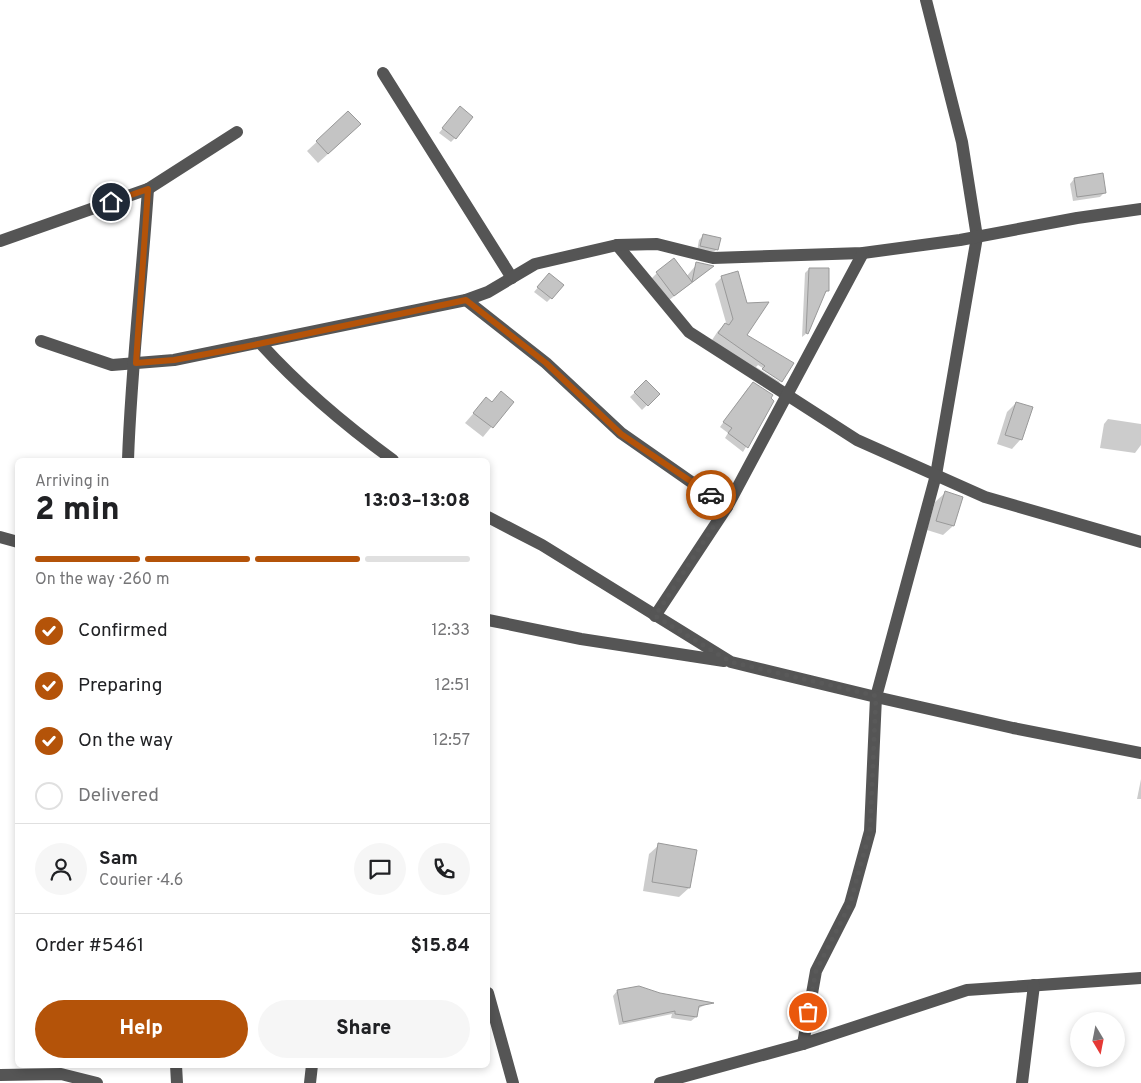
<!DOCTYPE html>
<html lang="en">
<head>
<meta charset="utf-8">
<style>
  body { margin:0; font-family:Overpass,sans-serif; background:#f6f6f6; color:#202124; height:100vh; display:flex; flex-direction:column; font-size:19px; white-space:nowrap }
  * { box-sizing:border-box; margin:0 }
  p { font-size:16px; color:#757577 }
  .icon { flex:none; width:28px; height:28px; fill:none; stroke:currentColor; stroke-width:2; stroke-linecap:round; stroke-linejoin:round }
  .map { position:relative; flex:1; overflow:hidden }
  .side { position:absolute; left:15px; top:458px; width:475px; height:610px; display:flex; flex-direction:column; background:#fff; border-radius:8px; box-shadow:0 2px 8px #0003 }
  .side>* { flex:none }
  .needle { width:32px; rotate:170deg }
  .buttons { position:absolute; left:1070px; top:1012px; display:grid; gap:10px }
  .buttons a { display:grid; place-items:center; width:55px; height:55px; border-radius:50%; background:#fff; box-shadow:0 2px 8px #0003; font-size:25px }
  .pin { position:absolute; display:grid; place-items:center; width:42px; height:42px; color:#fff; margin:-21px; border:2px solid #fff; border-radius:50%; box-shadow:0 1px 5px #0007 }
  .courier { position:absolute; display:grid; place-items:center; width:50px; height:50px; margin:-25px; border:4px solid #b45309; border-radius:50%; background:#fff; color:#222; box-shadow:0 1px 6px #0007 }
  .summary em { font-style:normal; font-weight:800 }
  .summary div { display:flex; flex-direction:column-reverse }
  .summary { display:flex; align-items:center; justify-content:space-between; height:85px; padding:0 20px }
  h1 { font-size:32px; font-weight:800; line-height:38px }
  .bar { display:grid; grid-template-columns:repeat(4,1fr); gap:8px 5px; align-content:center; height:60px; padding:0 20px }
  .bar i { height:6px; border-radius:4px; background:#e0e0e0 }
  .bar .current { background:#b45309 }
  .bar p { grid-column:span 4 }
  .line { display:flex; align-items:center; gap:12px; padding:0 20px; border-top:1px solid #e0e0e0 }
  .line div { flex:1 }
  .round { display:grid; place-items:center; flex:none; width:52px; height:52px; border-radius:26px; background:#f6f6f6 }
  ol { padding:0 20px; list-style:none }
  li { display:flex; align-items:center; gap:15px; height:55px }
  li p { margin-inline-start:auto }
  li .icon { padding:5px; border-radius:50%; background:#b45309; color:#fff; stroke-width:4 }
  li:last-child { color:#757577 }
  li i { width:28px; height:28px; border:2px solid #e0e0e0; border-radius:50% }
  .action { display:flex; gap:10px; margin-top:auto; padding:10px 20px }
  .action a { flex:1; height:58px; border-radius:30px; background:#b45309; color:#fff; font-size:20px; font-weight:800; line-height:58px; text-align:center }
  .action a+a { background:#f6f6f6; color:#202124 }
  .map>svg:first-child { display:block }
  .shadow { fill:#0003 }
  .building { fill:#c4c4c4; stroke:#999 }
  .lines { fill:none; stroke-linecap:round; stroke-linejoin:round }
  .minor { stroke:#555; stroke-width:12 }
  .done { stroke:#595959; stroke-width:5; stroke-dasharray:0 9 }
  .route { stroke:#b45309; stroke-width:6 }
</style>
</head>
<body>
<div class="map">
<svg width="1141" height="1083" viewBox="0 0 1141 1083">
  <rect width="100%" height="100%" fill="#fff"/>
  <!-- shadow -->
  <g class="shadow">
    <polygon points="456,112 455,138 451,142 439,133"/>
    <polygon points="348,113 350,134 318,163 307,151"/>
    <polygon points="1074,179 1105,192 1100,197 1073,201 1070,184"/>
    <polygon points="704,235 717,249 712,254 697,251 699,240"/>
    <polygon points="697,264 712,267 664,304 648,282 657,273 686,277"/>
    <polygon points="809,269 828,290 823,295 807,333 802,337 805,273"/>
    <polygon points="722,277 745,335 781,380 758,365 756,367 780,382 774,388 712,340 718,331 725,324 727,326 715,284"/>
    <polygon points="545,279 551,298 547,302 534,292"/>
    <polygon points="646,382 658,394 642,410 630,397"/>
    <polygon points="748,388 773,402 743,452 725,438 728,433 720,427"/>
    <polygon points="501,393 512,402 483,437 465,423 486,399 491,403"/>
    <polygon points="1016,403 1021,439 1012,449 997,444 1007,412"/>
    <polygon points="1108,419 1141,424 1141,445 1135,453 1100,448 1104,424"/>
    <polygon points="945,493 962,498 953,526 943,535 927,530 935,502"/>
    <polygon points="1141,779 1141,799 1137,799"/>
    <polygon points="659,845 696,851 689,888 679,897 643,891 649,854"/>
    <polygon points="617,991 659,994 711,1002 697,1009 696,1017 691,1021 671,1018 672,1014 619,1025 613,996"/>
  </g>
  <!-- building -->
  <g class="building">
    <polygon points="460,106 473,117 456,139 442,128"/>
    <polygon points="348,111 361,124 328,154 316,141"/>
    <polygon points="1103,173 1106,193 1077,197 1074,178"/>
    <polygon points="703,234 721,238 718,250 700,246"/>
    <polygon points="674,258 692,282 696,262 714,266 674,296 656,272"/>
    <polygon points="809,268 829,268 829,291 826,291 808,334 806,333"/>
    <polygon points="738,271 747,303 769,302 747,335 794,363 782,382 762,369 765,366 718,333 725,323 729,325 733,319 721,276"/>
    <polygon points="549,273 564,285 552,299 537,287"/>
    <polygon points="646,380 660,394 648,406 634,392"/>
    <polygon points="753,382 773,395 771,398 774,401 748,448 728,433 732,428 723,422"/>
    <polygon points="501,391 514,402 493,428 473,413 486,397 492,402"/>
    <polygon points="1016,402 1033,407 1022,440 1005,435"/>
    <polygon points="945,491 963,497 954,526 936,521"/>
    <polygon points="658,843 697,850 690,888 652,882"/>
    <polygon points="639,986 660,993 714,1003 699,1006 697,1017 675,1014 675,1011 623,1022 617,990"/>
  </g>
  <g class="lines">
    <!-- minor -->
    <g class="minor">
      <polyline points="926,0 962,142 977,237 936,475 876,697 1013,728 1141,753"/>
      <polyline points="383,73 512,278"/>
      <polyline points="0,241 148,189 237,132"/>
      <polyline points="617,245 689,332 857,440 985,497 1141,542"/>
      <polyline points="466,300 546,363 621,433 727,507"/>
      <polyline points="41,341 112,365 174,360 466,300 488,292 535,264 617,245 657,244 713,258 863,253 960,240 1077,218 1141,209"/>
      <path d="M261,344C301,388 345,425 393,460"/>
      <path d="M128,460C131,370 142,279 148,189"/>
      <polyline points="488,517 542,545 731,662 876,697 870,831 850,904 816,971 803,1044"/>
      <polyline points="0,537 18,542"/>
      <polyline points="655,616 727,507 863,253"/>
      <polyline points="488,620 581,639 724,661"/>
      <polyline points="488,993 513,1083"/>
      <polyline points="176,1065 177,1083"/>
      <polyline points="0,1075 61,1074 97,1083"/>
      <polyline points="310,1083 312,1065"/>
      <polyline points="660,1083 803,1044 967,990 1141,978"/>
      <polyline points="1022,1083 1034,985"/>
    </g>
  </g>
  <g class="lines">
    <!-- done -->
    <polyline class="done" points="711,495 727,506 655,616 731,662 876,696 870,831 850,904 816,971 808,1012"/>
    <!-- route -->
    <polyline class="route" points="111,202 148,189 136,363 174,360 244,347 466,300 546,363 621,434 711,495"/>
  </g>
</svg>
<div class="buttons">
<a><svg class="needle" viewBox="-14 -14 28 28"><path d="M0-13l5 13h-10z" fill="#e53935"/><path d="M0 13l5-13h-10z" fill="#757577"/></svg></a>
</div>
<div class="pin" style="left:808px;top:1012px;background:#ea580c"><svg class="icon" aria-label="bag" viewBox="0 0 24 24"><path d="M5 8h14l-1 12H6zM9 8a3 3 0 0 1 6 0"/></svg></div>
<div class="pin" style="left:111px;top:202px;background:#1f2937"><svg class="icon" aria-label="home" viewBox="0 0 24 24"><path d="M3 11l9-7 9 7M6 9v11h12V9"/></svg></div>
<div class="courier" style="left:711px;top:495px"><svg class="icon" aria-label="car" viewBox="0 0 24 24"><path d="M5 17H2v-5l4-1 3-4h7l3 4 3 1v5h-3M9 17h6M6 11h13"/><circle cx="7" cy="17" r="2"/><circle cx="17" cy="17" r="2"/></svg></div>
<section class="side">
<div class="summary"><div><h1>2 min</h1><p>Arriving in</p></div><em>13:03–13:08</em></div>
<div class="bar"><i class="current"></i><i class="current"></i><i class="current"></i><i></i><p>On the way · 260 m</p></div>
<ol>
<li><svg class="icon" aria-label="check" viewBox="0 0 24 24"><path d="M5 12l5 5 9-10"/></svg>Confirmed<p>12:33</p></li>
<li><svg class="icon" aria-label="check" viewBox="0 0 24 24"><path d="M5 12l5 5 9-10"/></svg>Preparing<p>12:51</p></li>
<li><svg class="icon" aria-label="check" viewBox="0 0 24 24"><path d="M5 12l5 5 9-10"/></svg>On the way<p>12:57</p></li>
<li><i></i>Delivered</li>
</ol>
<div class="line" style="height:90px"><a class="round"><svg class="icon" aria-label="person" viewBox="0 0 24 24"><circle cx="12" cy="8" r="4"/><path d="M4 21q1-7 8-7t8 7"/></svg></a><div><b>Sam</b><p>Courier · 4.6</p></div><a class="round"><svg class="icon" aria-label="chat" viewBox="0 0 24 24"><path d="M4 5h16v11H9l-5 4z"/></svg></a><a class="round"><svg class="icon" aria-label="phone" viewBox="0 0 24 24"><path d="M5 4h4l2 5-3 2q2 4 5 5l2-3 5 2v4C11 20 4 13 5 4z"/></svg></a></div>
<div class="line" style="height:65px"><div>Order #5461</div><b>$15.84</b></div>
<div class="action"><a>Help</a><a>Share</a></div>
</section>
</div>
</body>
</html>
